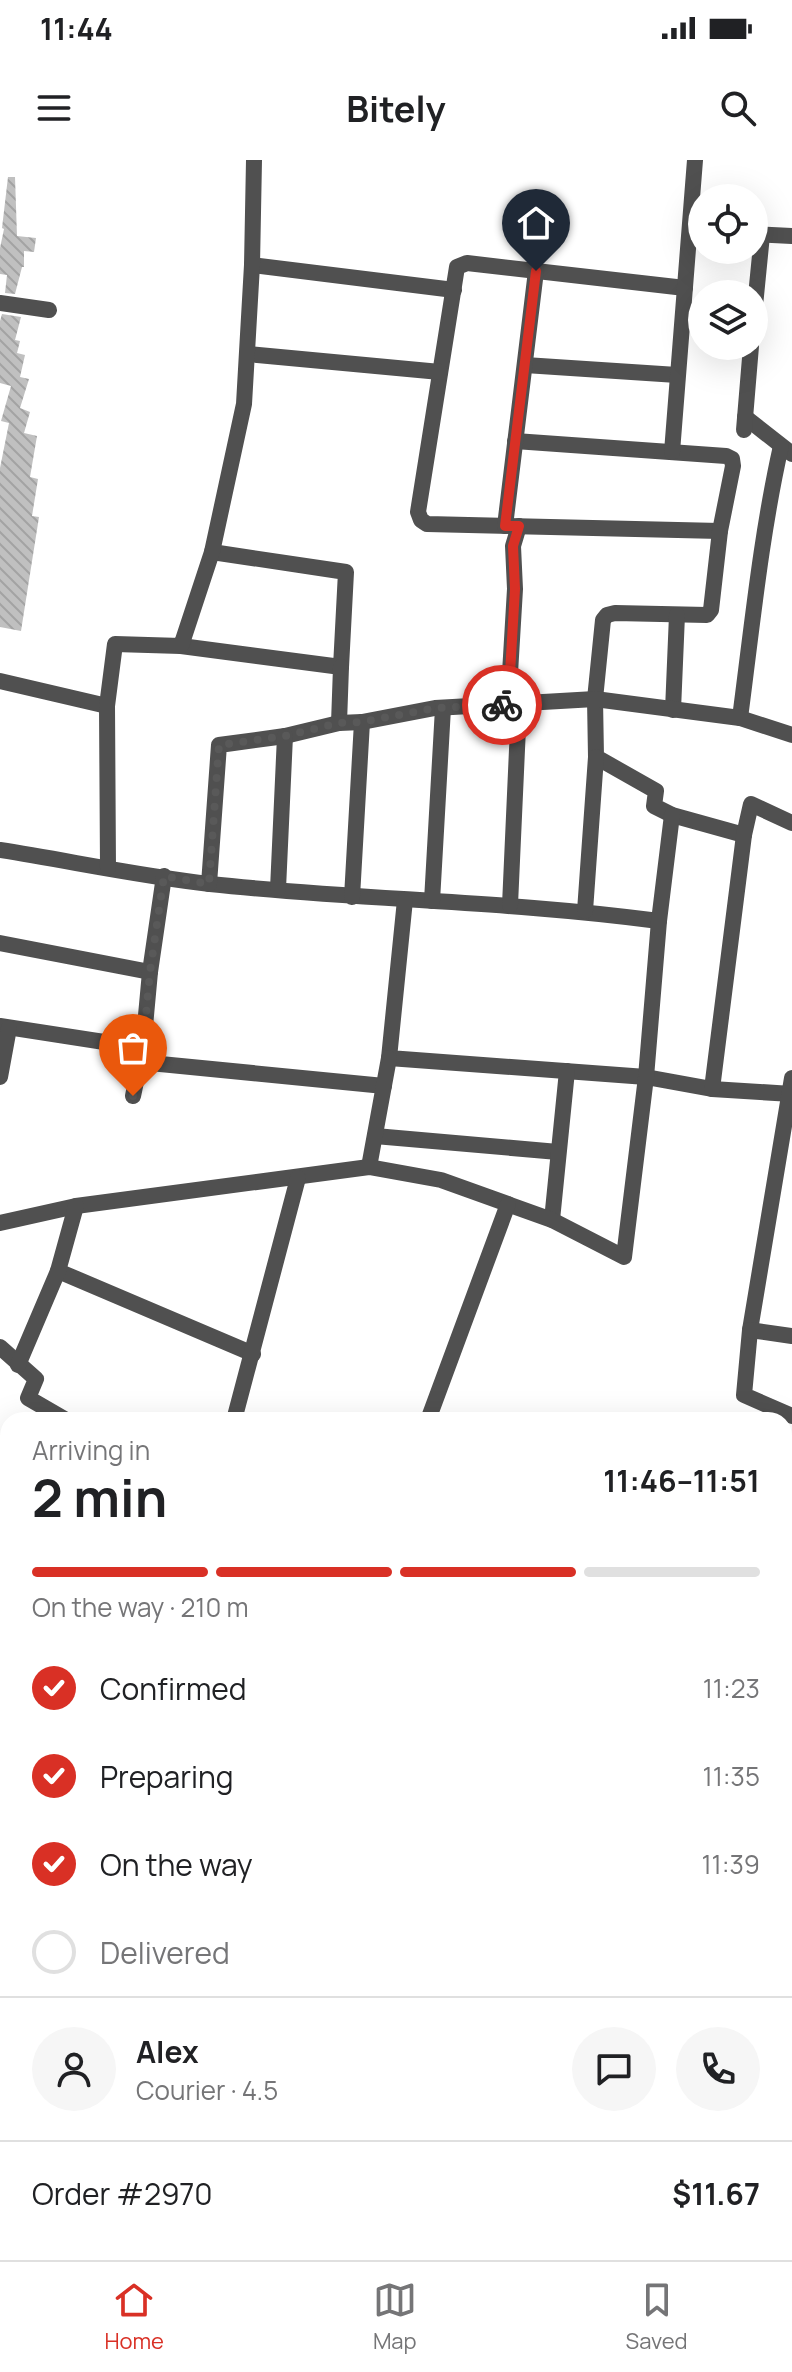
<!DOCTYPE html>
<html lang="en">
<head>
<meta charset="utf-8">
<style>
  body { margin:0; font-family:Manrope,sans-serif; background:#f6f6f6; color:#202124; height:100vh; display:flex; flex-direction:column; font-size:30px; white-space:nowrap }
  * { box-sizing:border-box; margin:0 }
  p { font-size:26px; color:#757577 }
  .icon { flex:none; width:44px; height:44px; fill:none; stroke:currentColor; stroke-width:2; stroke-linecap:round; stroke-linejoin:round }
  .map { position:relative; flex:1; overflow:hidden }
  .sheet { position:absolute; left:0px; top:1252px; width:792px; height:848px; display:flex; flex-direction:column; background:#fff; border-radius:24px 24px 0 0; box-shadow:0 8px 32px #0002 }
  .sheet>* { flex:none }
  .fabs { position:absolute; left:688px; top:24px; display:grid; gap:16px }
  .fabs a { display:grid; place-items:center; width:80px; height:80px; border-radius:50%; background:#fff; box-shadow:0 8px 32px #0002; font-size:40px }
  .pin { position:absolute; display:grid; place-items:center; width:68px; height:68px; color:#fff; margin:-82px -34px; border-radius:50% 50% 50% 0; rotate:-45deg; box-shadow:0 0 8px #0007 }
  .pin .icon { rotate:45deg }
  .courier { position:absolute; display:grid; place-items:center; width:80px; height:80px; margin:-40px; border:6px solid #d93025; border-radius:50%; background:#fff; color:#222; box-shadow:0 2px 10px #0007 }
  .headline em { font-style:normal; font-weight:700 }
  .headline div { display:flex; flex-direction:column-reverse }
  .headline { display:flex; align-items:center; justify-content:space-between; height:136px; padding:0 32px }
  h1 { font-size:52px; font-weight:700; line-height:60px }
  .bar { display:grid; grid-template-columns:repeat(4,1fr); gap:12px 8px; align-content:center; height:96px; padding:0 32px }
  .bar i { height:10px; border-radius:6px; background:#e0e0e0 }
  .bar .selected { background:#d93025 }
  .bar p { grid-column:span 4 }
  .line { display:flex; align-items:center; gap:20px; padding:0 32px; border-top:2px solid #e0e0e0 }
  .line div { flex:1 }
  .round { display:grid; place-items:center; flex:none; width:84px; height:84px; border-radius:42px; background:#f6f6f6 }
  ol { padding:0 32px; list-style:none }
  li { display:flex; align-items:center; gap:24px; height:88px }
  li p { margin-inline-start:auto }
  li .icon { padding:8px; border-radius:50%; background:#d93025; color:#fff; stroke-width:4 }
  li:last-child { color:#757577 }
  li i { width:44px; height:44px; border:4px solid #e0e0e0; border-radius:50% }
  .status { display:flex; justify-content:space-between; align-items:center; height:56px; padding:0 40px; background:#fff; direction:ltr }
  .status svg { height:22px; fill:currentColor }
  header { display:flex; justify-content:space-between; align-items:center; height:104px; padding:0 32px; background:#fff; font-size:36px; font-weight:700 }
  .menu { display:flex; justify-content:space-around; align-items:center; height:112px; border-top:2px solid #e0e0e0; background:#fff; font-size:22px; color:#757577 }
  .menu a { display:grid; justify-items:center; gap:4px }
  .menu .selected { color:#d93025 }
  .map>svg:first-child { display:block }
  .building { fill:url(#building-back-hatch) }
  .lines { fill:none; stroke-linecap:round; stroke-linejoin:round }
  .minor { stroke:#505050; stroke-width:16 }
  .done { stroke:#595959; stroke-width:8; stroke-dasharray:0 14.4 }
  .route { stroke:#d93025; stroke-width:10 }
</style>
</head>
<body>
<div class="status"><b>11:44</b><svg viewBox="0 0 49 12"><path d="M0 12V9h3v3zM5 12V6h3v6zM10 12V3h3v9zM15 12V0h3v12zM26 1h20v11H26zM47 4h2v5h-2z"/></svg></div>
<header><svg class="icon" aria-label="menu" viewBox="0 0 24 24"><path d="M4 6h16M4 12h16M4 18h16"/></svg>Bitely<svg class="icon" aria-label="search" viewBox="0 0 24 24"><circle cx="10" cy="10" r="6"/><path d="M15 15l6 6"/></svg></header>
<div class="map">
<svg width="792" height="2100" viewBox="0 0 792 2100">
  <defs>
    <pattern id="building-back-hatch" width="6" height="6" patternUnits="userSpaceOnUse" patternTransform="scale(2)"><rect width="6" height="6" fill="#c0c0c0"/><path d="M-1 5l2 2M0 0l6 6M5-1l2 2" fill="none" stroke="#a3a3a3"/></pattern>
  </defs>
  <rect width="100%" height="100%" fill="#fff"/>
  <!-- building -->
  <g class="building">
    <polygon points="8,17 15,17 17,76 36,78 34,92 24,91 24,107 22,107 15,134 5,133 7,115 0,114 0,88 4,69 2,68"/>
    <polygon points="2,154 21,157 15,180 20,181 17,193 25,195 20,217 29,219 20,248 30,252 24,273 37,276 30,317 38,319 32,356 39,357 21,471 0,467 0,308 9,263 1,261 11,226 0,223 0,161"/>
  </g>
  <g class="lines">
    <!-- minor -->
    <g class="minor">
      <polyline points="754,74 792,76"/>
      <polyline points="252,105 454,130"/>
      <polyline points="685,128 467,103 457,107 418,352 421,360 427,364 720,371"/>
      <polyline points="0,143 49,150"/>
      <polyline points="754,156 762,75"/>
      <polyline points="247,194 440,212"/>
      <polyline points="525,205 677,215"/>
      <polyline points="745,257 792,294"/>
      <polyline points="744,270 751,186"/>
      <polyline points="515,281 726,296 732,299 733,306 720,371 711,450 707,455 615,453 607,455 603,460 595,539 596,597 656,631 654,646 672,655 744,675"/>
      <polyline points="672,292 695,0"/>
      <polyline points="505,366 536,111"/>
      <polyline points="181,486 341,507 346,412 212,392"/>
      <polyline points="0,521 107,546"/>
      <polyline points="673,550 677,455"/>
      <path d="M740,558C752,467 761,375 781,286"/>
      <polyline points="339,563 341,507"/>
      <path d="M0,690C70,701 140,716 210,724C360,740 510,741 659,761"/>
      <polyline points="108,708 107,546 115,484 181,486 212,392 244,244 252,105 254,0"/>
      <polyline points="209,724 219,585 285,576 339,563 362,562 435,548 595,539 740,558 792,575"/>
      <polyline points="278,729 285,576"/>
      <polyline points="352,737 362,562"/>
      <polyline points="405,740 389,898 646,917 712,929 792,934"/>
      <polyline points="432,741 443,548"/>
      <polyline points="510,745 519,545 519,530 509,530 515,429 513,386 519,366"/>
      <polyline points="585,751 596,597"/>
      <polyline points="0,783 150,812"/>
      <polyline points="0,866 143,888"/>
      <polyline points="140,902 384,926"/>
      <polyline points="0,917 9,868"/>
      <polyline points="792,918 750,1170 744,1235 792,1256"/>
      <polyline points="712,929 744,675 751,644 792,663"/>
      <polyline points="133,936 143,888 150,812 164,716"/>
      <polyline points="375,976 558,992"/>
      <polyline points="369,1007 389,898"/>
      <polyline points="552,1060 567,911"/>
      <polyline points="0,1063 76,1046 369,1007 441,1020 552,1060 624,1097 646,917 659,761 672,655"/>
      <polyline points="58,1111 253,1194"/>
      <polyline points="750,1170 792,1176"/>
      <polyline points="0,1187 36,1219 28,1238 66,1260"/>
      <polyline points="18,1205 58,1111 76,1046"/>
      <polyline points="234,1260 298,1018"/>
      <polyline points="428,1260 508,1044"/>
      <polyline points="0,1290 8,1294"/>
      <polyline points="784,1332 792,1334"/>
      <polyline points="784,1412 792,1414"/>
      <polyline points="784,1488 792,1490"/>
      <polyline points="784,1569 792,1572"/>
      <polyline points="0,1581 8,1583"/>
      <polyline points="784,1694 792,1697"/>
      <polyline points="0,1790 8,1763"/>
      <polyline points="784,1878 792,1864"/>
      <polyline points="0,1943 8,1946"/>
      <polyline points="784,2044 792,2051"/>
      <polyline points="572,2100 575,2092"/>
      <polyline points="721,2100 725,2092"/>
    </g>
  </g>
  <g class="lines">
    <!-- done -->
    <polyline class="done" points="133,936 143,888 150,812 164,716 209,724 219,585 285,576 339,563 362,562 435,548 502,545"/>
    <!-- route -->
    <polyline class="route" points="502,545 519,545 519,530 509,530 515,429 513,386 519,366 505,366 536,111"/>
  </g>
</svg>
<div class="fabs">
<a><svg class="icon" aria-label="locate" viewBox="0 0 24 24"><circle cx="12" cy="12" r="6"/><path d="M12 2v4M12 18v4M2 12h4M18 12h4"/></svg></a>
<a><svg class="icon" aria-label="layers" viewBox="0 0 24 24"><path d="M12 4l9 5-9 5-9-5zM3 14l9 5 9-5"/></svg></a>
</div>
<div class="pin" style="left:133px;top:936px;background:#ea580c"><svg class="icon" aria-label="bag" viewBox="0 0 24 24"><path d="M5 8h14l-1 12H6zM9 8a3 3 0 0 1 6 0"/></svg></div>
<div class="pin" style="left:536px;top:111px;background:#1f2937"><svg class="icon" aria-label="home" viewBox="0 0 24 24"><path d="M3 11l9-7 9 7M6 9v11h12V9"/></svg></div>
<div class="courier" style="left:502px;top:545px"><svg class="icon" aria-label="bike" viewBox="0 0 24 24"><circle cx="6" cy="16" r="4"/><circle cx="18" cy="16" r="4"/><path d="M6 16l4-8h5l3 8M10 8l3 8H6M13 5h3"/></svg></div>
<section class="sheet">
<div class="headline"><div><h1>2 min</h1><p>Arriving in</p></div><em>11:46–11:51</em></div>
<div class="bar"><i class="selected"></i><i class="selected"></i><i class="selected"></i><i></i><p>On the way · 210 m</p></div>
<ol>
<li><svg class="icon" aria-label="check" viewBox="0 0 24 24"><path d="M5 12l5 5 9-10"/></svg>Confirmed<p>11:23</p></li>
<li><svg class="icon" aria-label="check" viewBox="0 0 24 24"><path d="M5 12l5 5 9-10"/></svg>Preparing<p>11:35</p></li>
<li><svg class="icon" aria-label="check" viewBox="0 0 24 24"><path d="M5 12l5 5 9-10"/></svg>On the way<p>11:39</p></li>
<li><i></i>Delivered</li>
</ol>
<div class="line" style="height:144px"><a class="round"><svg class="icon" aria-label="person" viewBox="0 0 24 24"><circle cx="12" cy="8" r="4"/><path d="M4 21q1-7 8-7t8 7"/></svg></a><div><b>Alex</b><p>Courier · 4.5</p></div><a class="round"><svg class="icon" aria-label="chat" viewBox="0 0 24 24"><path d="M4 5h16v11H9l-5 4z"/></svg></a><a class="round"><svg class="icon" aria-label="phone" viewBox="0 0 24 24"><path d="M5 4h4l2 5-3 2q2 4 5 5l2-3 5 2v4C11 20 4 13 5 4z"/></svg></a></div>
<div class="line" style="height:104px"><div>Order #2970</div><b>$11.67</b></div>
</section>
</div>
<nav class="menu">
<a class="selected"><svg class="icon" aria-label="home" viewBox="0 0 24 24"><path d="M3 11l9-7 9 7M6 9v11h12V9"/></svg>Home</a>
<a><svg class="icon" aria-label="map" viewBox="0 0 24 24"><path d="M3 6l6-2 6 2 6-2v14l-6 2-6-2-6 2zM9 4v14M15 6v14"/></svg>Map</a>
<a><svg class="icon" aria-label="saved" viewBox="0 0 24 24"><path d="M7 4h10v16l-5-4-5 4z"/></svg>Saved</a>
</nav>
</body>
</html>
